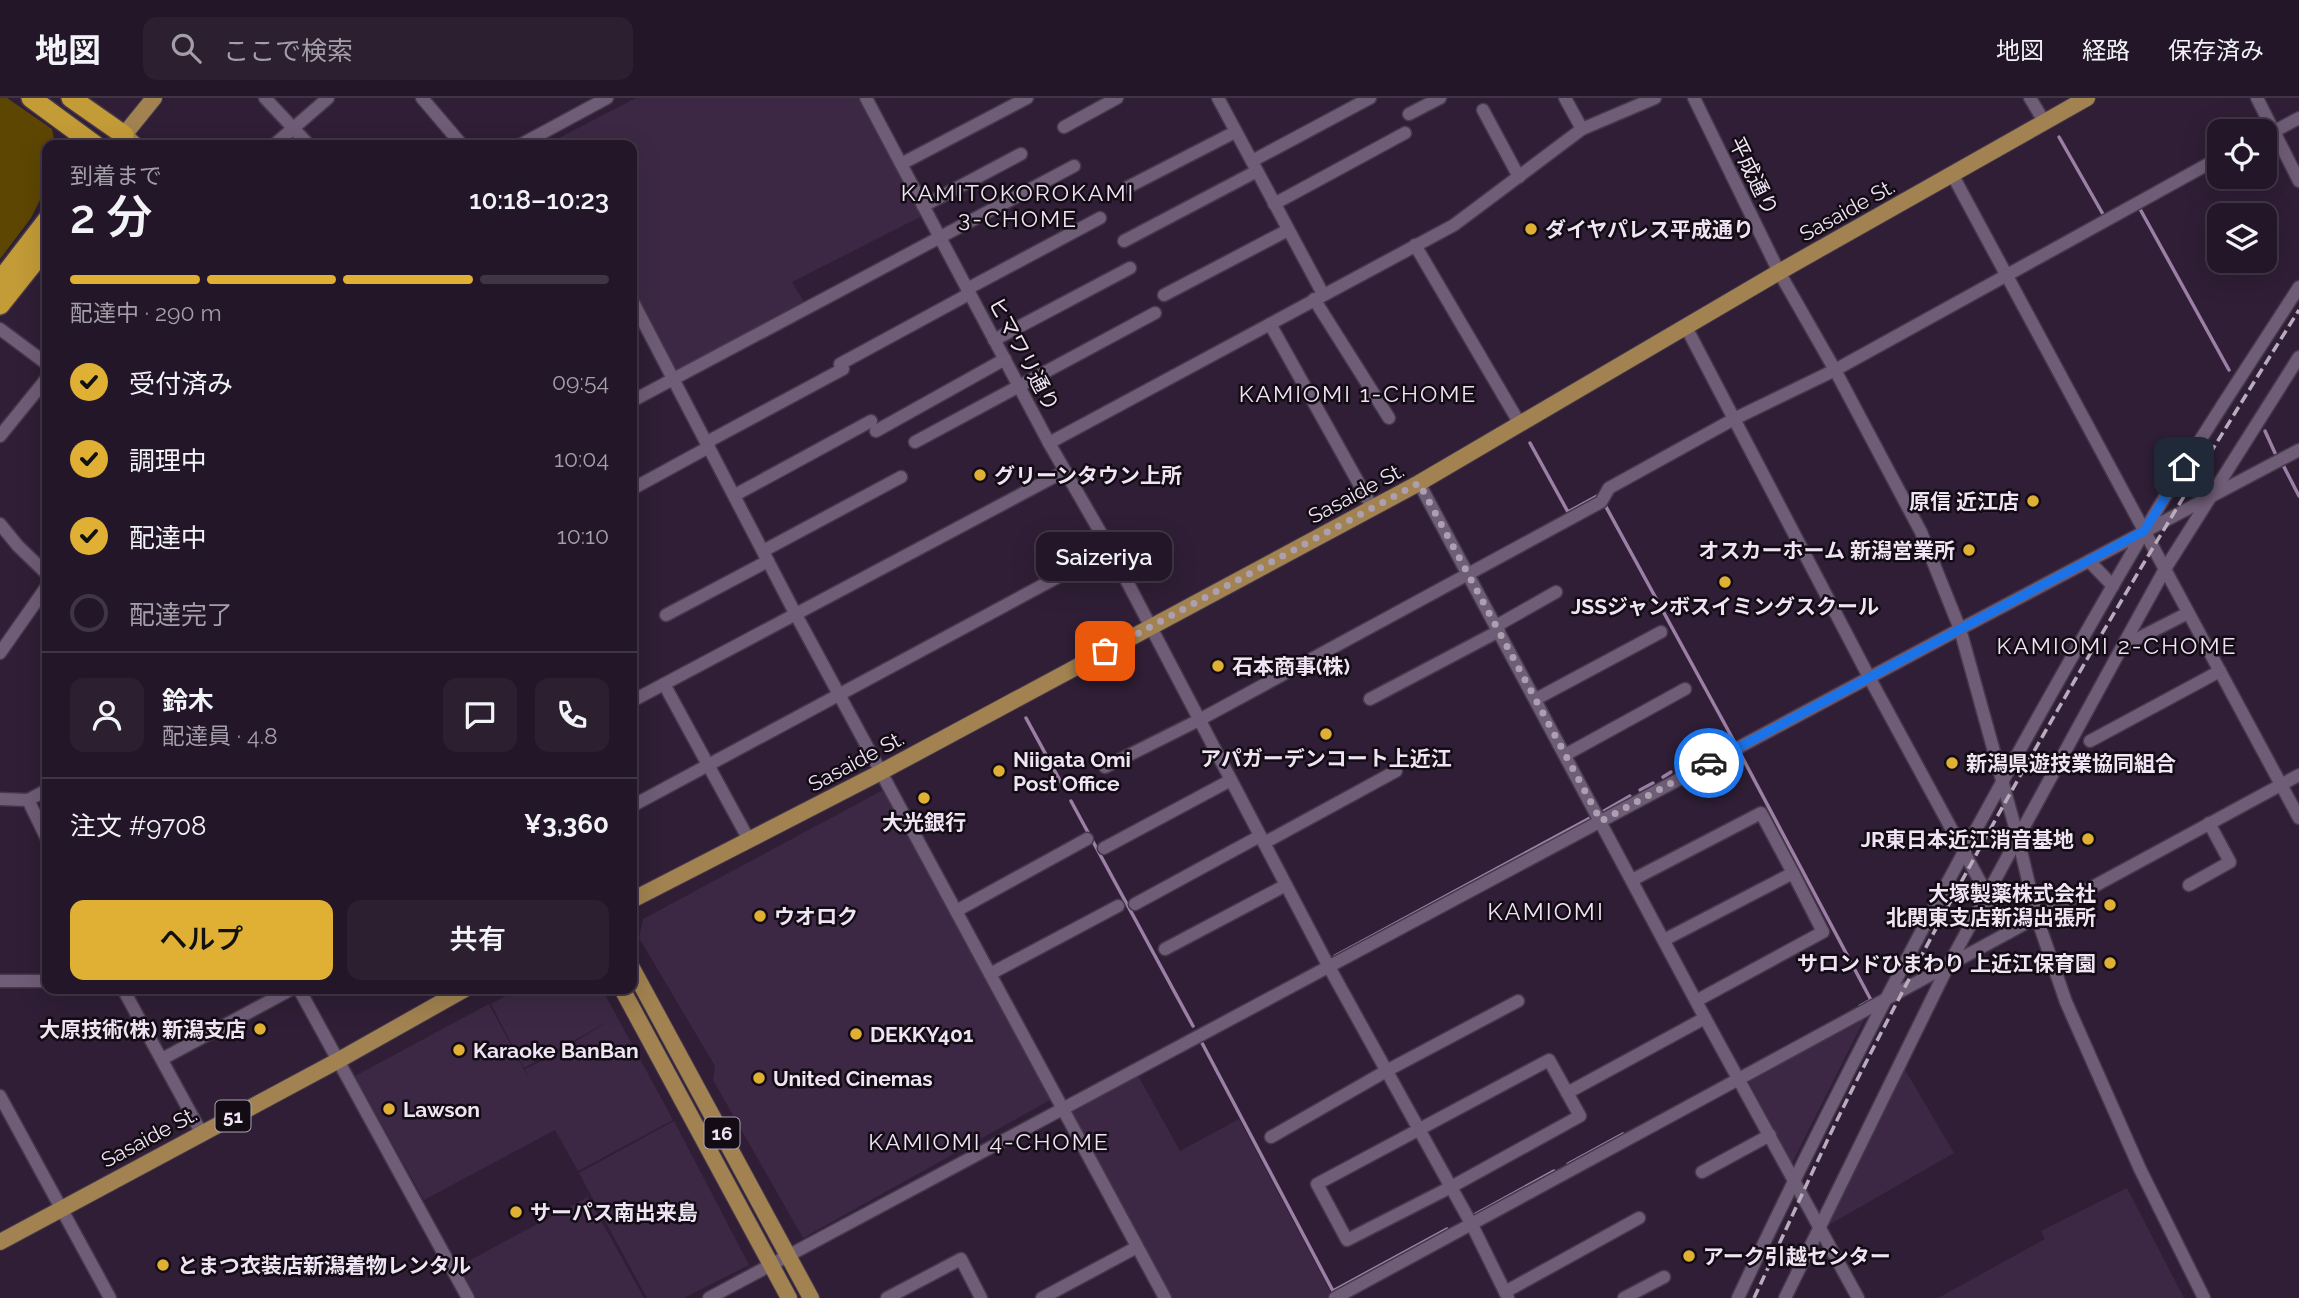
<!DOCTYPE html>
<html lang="ja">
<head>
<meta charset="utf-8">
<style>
  body { margin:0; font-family:Raleway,"Noto Sans JP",sans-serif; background:#2b1f30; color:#f1f3f6; height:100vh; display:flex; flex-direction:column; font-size:26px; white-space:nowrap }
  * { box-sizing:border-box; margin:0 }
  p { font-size:23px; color:#a39fa8 }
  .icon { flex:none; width:38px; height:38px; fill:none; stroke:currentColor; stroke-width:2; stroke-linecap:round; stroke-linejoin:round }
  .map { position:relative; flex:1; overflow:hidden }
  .drawer { position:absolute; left:42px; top:42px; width:595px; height:854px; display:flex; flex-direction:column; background:#231628; border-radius:14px; box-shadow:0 7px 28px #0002,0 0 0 2px #403545 }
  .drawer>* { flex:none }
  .controls { position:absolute; left:2207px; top:21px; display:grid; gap:14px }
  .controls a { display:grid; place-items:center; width:70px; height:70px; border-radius:14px; background:#231628; box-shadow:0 7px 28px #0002,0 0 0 2px #403545; font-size:35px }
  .pin { position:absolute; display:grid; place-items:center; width:60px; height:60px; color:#fff; margin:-30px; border-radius:14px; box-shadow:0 4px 10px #0006 }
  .courier { position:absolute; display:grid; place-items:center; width:70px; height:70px; margin:-35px; border:5px solid #1a73e8; border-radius:50%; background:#fff; color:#222; box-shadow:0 2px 9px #0007 }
  .bubble { position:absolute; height:49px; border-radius:14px; background:#231628; box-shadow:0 7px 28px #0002,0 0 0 2px #403545; font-size:23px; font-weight:600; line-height:49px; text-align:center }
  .head em { font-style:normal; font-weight:600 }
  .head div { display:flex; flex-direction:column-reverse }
  .head { display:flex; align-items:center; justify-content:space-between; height:119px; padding:0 28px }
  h1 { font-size:46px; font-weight:600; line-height:52px }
  .bar { display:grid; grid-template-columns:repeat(4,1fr); gap:10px 7px; align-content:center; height:84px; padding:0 28px }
  .bar i { height:9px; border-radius:5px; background:#403545 }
  .bar .selected { background:#dfb034 }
  .bar p { grid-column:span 4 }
  .line { display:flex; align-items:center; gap:18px; padding:0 28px; border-top:2px solid #403545 }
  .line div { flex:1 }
  .round { display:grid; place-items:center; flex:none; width:74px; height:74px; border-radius:14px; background:#2b1f30 }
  ol { padding:0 28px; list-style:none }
  li { display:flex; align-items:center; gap:21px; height:77px }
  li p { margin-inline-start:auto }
  li .icon { padding:7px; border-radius:50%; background:#dfb034; color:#111; stroke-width:4 }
  li:last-child { color:#a39fa8 }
  li i { width:38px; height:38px; border:4px solid #403545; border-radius:50% }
  .action { display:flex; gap:14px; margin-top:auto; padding:14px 28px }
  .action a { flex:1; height:80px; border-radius:14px; background:#dfb034; color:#111; font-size:28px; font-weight:600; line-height:80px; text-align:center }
  .action a+a { background:#2b1f30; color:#f1f3f6 }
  header { display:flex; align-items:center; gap:42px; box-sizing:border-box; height:98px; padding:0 35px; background:#231628; border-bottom:2px solid #403545 }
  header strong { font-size:33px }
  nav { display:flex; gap:38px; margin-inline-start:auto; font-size:24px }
  .search { width:490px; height:63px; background:#2b1f30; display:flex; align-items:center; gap:18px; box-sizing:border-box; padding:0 24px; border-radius:14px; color:#a39fa8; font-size:26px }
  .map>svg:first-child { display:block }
  .built { fill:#3c2844 }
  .green { fill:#5d4602 }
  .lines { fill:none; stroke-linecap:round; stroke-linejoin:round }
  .stream { stroke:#9b7fa5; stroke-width:3.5 }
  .minor-casing { stroke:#46384b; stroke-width:15 }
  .major-casing { stroke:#46384b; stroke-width:18 }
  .highway-casing { stroke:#46384b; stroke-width:22 }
  .minor { stroke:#6f5c76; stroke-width:12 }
  .major { stroke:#a18250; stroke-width:16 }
  .highway { stroke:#c39b37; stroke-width:19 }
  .rail { stroke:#b8acbd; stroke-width:3.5; stroke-dasharray:10 5; stroke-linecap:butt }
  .done { stroke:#ab9fb0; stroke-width:7; stroke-dasharray:0 12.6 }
  .route { stroke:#1a73e8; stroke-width:9 }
  .poi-dot { fill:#dfb034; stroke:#130c15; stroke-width:2.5 }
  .labels { text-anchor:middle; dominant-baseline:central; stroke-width:5; stroke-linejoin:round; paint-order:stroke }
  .shield { fill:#130c15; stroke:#aca3b0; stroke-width:2 }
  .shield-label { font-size:19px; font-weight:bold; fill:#eee4f3 }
  .street-label { font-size:21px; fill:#eee4f3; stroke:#130c15 }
  .poi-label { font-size:21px; font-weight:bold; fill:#eee4f3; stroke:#130c15; text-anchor:start }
  .neighbourhood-label { font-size:23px; letter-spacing:2px; fill:#eee4f3; stroke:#130c15 }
  .quarter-label { font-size:24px; letter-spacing:2px; fill:#eee4f3; stroke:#130c15 }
</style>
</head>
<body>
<header>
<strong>地図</strong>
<div class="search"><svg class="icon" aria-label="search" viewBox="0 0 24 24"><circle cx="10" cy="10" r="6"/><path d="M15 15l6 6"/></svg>ここで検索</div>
<nav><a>地図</a><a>経路</a><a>保存済み</a></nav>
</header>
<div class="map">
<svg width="2299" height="1200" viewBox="0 0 2299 1200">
  <rect width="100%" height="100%" fill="#2f1e35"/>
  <!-- built -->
  <g class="built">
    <polygon points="636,0 858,0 922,118 792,184 805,206 676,275 632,193 632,47 552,47 551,44"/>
    <polygon points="885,691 1050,1002 803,1140 713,982 715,968 639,840 643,821"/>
    <polygon points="518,891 602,891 673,1022 578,1073 555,1032 424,1102 355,978 489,906 529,981 525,971 550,959 609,923 524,970 491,906"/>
    <polygon points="1867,916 1792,1065 1748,982"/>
    <polygon points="1904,970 1954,1055 1827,1128"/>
    <polygon points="1137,976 1180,1053 1239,1021 1334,1200 1171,1200 1071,1011"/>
    <polygon points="674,1023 749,1167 684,1200 647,1200 579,1075"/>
    <polygon points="2127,1090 2184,1200 1938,1200 2045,1141 2041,1133"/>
    <polygon points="588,1099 644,1200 476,1200 459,1168"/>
  </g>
  <!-- green -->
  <polygon class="green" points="0,0 7,0 52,31 55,47 47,47 47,88 31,120 0,161"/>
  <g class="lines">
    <!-- stream -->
    <g class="stream">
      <polyline points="2059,39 2104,118"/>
      <polyline points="2140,111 2229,272"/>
      <polyline points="2265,333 2275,355"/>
      <polyline points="1530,345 1568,414 1599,397"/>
      <polyline points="2282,365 2299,398"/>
      <polyline points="1605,407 1734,643 1718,652"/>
      <polyline points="1026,620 1063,688"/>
      <polyline points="1740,655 1871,902 1860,908"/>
      <polyline points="1699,661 1705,657"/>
      <polyline points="1681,671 1690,666"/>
      <polyline points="1663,679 1671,674"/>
      <polyline points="1640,692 1653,685"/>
      <polyline points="1071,703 1193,928"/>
      <polyline points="1604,713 1630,698"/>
      <polyline points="1335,858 1590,720"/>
      <polyline points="1202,945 1333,1193 1447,1131"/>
      <polyline points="1568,1066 1623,1036"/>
      <polyline points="1474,1117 1554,1073"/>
    </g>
    <!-- minor casing -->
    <g class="minor-casing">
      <g id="minor">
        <polyline points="265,0 309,47"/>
        <polyline points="422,0 462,47"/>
        <polyline points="866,0 1049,345 1110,451 1329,869 1472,1127 1508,1200"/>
        <polyline points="1218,0 1323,196"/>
        <polyline points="1565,0 1582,31"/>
        <polyline points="1694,0 1779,174 1835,272 1921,434 1960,531 2018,740 2037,820 2066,904 2140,1071 2204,1200"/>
        <polyline points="2030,0 2045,25"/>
        <polyline points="2257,0 2299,83"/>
        <polyline points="1483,12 1519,79"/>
        <polyline points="1409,16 1440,0"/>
        <polyline points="1064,29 1117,0"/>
        <polyline points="2273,34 2299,20"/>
        <polyline points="274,47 328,0"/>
        <polyline points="520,47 607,0"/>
        <polyline points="1252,63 1370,0"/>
        <polyline points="901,66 1027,0"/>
        <polyline points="1952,76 2299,720"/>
        <polyline points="1128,89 1235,34"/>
        <polyline points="1274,106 1405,35"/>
        <polyline points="923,108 1021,56"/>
        <polyline points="1124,143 1257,73"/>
        <polyline points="1415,147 1520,326"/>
        <polyline points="967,191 1100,120"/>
        <polyline points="1164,197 1288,132"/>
        <polyline points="1314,201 1389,320"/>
        <polyline points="632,202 795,515 1165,1200"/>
        <polyline points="1270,226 1372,409"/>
        <polyline points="1686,229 1869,579 2008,835"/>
        <polyline points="0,231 47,266"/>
        <polyline points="994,242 1130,170"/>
        <polyline points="840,266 969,196"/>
        <polyline points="632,303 1074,68"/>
        <polyline points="876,333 1005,261"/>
        <polyline points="0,338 47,280"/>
        <polyline points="707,344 843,271"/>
        <polyline points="915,344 1155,215"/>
        <polyline points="1049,345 1454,127 1582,31 1655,0"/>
        <polyline points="1419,385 1705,920"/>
        <polyline points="632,391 709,349"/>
        <polyline points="735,397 871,323"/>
        <polyline points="0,426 18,448 47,476"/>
        <polyline points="763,453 901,379"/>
        <polyline points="2089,463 2113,488"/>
        <polyline points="666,517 768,463"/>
        <polyline points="1496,528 1556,494"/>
        <polyline points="2123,548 2188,515"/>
        <polyline points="0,555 47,488"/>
        <polyline points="664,586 749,742"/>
        <polyline points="1370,601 1499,533"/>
        <polyline points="1536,601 1661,534"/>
        <polyline points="632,603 1065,373"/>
        <polyline points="2090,643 2220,573"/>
        <polyline points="1565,657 1685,591"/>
        <polyline points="1105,669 1199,622 1601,404 1609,390 1734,321 1835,272 2219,60"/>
        <polyline points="0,701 28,702 47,741"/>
        <polyline points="28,702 47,692"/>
        <polyline points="632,708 1110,451"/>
        <polyline points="1264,745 1396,673"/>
        <polyline points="1104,750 1231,682"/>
        <polyline points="1632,782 1761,715 1793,775 1664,842"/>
        <polyline points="2189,787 2230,764 2209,725"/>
        <polyline points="1135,806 1260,738"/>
        <polyline points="956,813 1087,741"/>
        <polyline points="1165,851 1286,787"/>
        <polyline points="990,876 1118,808"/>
        <polyline points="0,883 47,883"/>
        <polyline points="123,891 201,1034"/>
        <polyline points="299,891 468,1200"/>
        <polyline points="1696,903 1823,834 1793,775"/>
        <polyline points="162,961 292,891"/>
        <polygon points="1549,962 1580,1018 1451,1089 1347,1142 1317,1086"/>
        <polyline points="1567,995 1705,920 1858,1200"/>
        <polyline points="0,998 110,1200"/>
        <polyline points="1271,1039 1388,972 1518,903"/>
        <polyline points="1702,1074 1770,1037"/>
        <polyline points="1505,1194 1639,1120"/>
        <polyline points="709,1200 1960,531 2299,352"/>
        <polyline points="887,1200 961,1161 981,1200"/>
        <polyline points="1042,1200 1137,1149"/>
        <polyline points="1335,1200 2299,677"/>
        <polyline points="1624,1200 1664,1179"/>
        <path d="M1738,1200C1861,938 1998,684 2144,434C2192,351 2247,270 2299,189"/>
        <polyline points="1785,1200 1948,868 2122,549 2165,471 2299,259"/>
      </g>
    </g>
    <!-- major casing -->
    <g class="major-casing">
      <g id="major">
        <polyline points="135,47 124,37 154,0"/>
        <polyline points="632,802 881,674 1419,385 1779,174 2087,0"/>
        <polyline points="632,870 811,1200"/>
        <polyline points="622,891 789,1200"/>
        <polyline points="0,1144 339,962 465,891"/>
      </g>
    </g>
    <!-- highway casing -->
    <g class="highway-casing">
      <g id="highway">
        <polyline points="31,0 95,47"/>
        <polyline points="71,0 124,37"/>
        <polyline points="0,183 47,122"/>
        <polyline points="0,207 47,148"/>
      </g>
    </g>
    <!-- minor -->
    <use href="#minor" class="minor"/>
    <!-- major -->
    <use href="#major" class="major"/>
    <!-- highway -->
    <use href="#highway" class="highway"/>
    <!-- rail -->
    <path class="rail" d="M1754,1200C1788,1128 1820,1055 1856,984C1990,719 2141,464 2299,212"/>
  </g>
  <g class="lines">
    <!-- done -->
    <polyline class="done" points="1105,553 1419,385 1601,723 1709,665"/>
    <!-- route -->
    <polyline class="route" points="1709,665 2144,433 2184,369"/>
  </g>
  <!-- markers -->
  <g class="poi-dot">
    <circle cx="1531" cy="131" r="7"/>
    <circle cx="980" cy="377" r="7"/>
    <circle cx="2033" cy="403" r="7"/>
    <circle cx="1969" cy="452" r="7"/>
    <circle cx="1725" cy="484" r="7"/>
    <circle cx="1218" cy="568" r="7"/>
    <circle cx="1326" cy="636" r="7"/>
    <circle cx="1952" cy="665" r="7"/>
    <circle cx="999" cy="673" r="7"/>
    <circle cx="924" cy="700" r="7"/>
    <circle cx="2088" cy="741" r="7"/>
    <circle cx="2110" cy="807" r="7"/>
    <circle cx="760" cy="818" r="7"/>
    <circle cx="2110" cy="865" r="7"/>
    <circle cx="260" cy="931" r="7"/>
    <circle cx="856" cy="936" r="7"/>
    <circle cx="459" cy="952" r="7"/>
    <circle cx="759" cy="980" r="7"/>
    <circle cx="389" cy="1011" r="7"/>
    <circle cx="516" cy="1114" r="7"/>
    <circle cx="1689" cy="1158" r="7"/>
    <circle cx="163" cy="1167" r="7"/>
  </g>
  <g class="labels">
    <!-- shield labels -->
    <g class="shield">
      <rect x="215.5" y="1002.5" width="35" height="31" rx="5"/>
      <rect x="704.5" y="1019.5" width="35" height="31" rx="5"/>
    </g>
    <g class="shield-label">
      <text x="233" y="1018">51</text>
      <text x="722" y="1035">16</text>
    </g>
    <!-- street labels -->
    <g class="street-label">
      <text transform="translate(1754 78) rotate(64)">平成通り</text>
      <text transform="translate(1847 112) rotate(-29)">Sasaide St.</text>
      <text transform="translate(1024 256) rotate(62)">ヒマワリ通り</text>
      <text transform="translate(1356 395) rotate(-28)">Sasaide St.</text>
      <text transform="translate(856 663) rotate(-28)">Sasaide St.</text>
      <text transform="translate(149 1039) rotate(-28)">Sasaide St.</text>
    </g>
    <!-- poi labels -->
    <g class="poi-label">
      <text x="1545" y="131">ダイヤパレス平成通り</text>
      <text x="994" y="377">グリーンタウン上所</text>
      <text x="2019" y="403" text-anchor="end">原信 近江店</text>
      <text x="1955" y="452" text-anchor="end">オスカーホーム 新潟営業所</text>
      <text x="1725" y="508" text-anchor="middle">JSSジャンボスイミングスクール</text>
      <text x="1232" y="568">石本商事(株)</text>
      <text x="1326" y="660" text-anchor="middle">アパガーデンコート上近江</text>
      <text x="1013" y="661">Niigata Omi<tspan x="1013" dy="24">Post Office</tspan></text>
      <text x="1966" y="665">新潟県遊技業協同組合</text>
      <text x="924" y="724" text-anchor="middle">大光銀行</text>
      <text x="2074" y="741" text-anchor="end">JR東日本近江消音基地</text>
      <text x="2096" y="795" text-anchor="end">大塚製薬株式会社<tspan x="2096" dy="24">北関東支店新潟出張所</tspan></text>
      <text x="774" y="818">ウオロク</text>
      <text x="2096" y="865" text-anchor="end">サロンドひまわり 上近江保育園</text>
      <text x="246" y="931" text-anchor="end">大原技術(株) 新潟支店</text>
      <text x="870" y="936">DEKKY401</text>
      <text x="473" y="952">Karaoke BanBan</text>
      <text x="773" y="980">United Cinemas</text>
      <text x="403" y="1011">Lawson</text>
      <text x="530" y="1114">サーパス南出来島</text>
      <text x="1703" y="1158">アーク引越センター</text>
      <text x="177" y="1167">とまつ衣装店新潟着物レンタル</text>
    </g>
    <!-- neighbourhood labels -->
    <g class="neighbourhood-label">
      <text x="1018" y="94">KAMITOKOROKAMI<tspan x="1018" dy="26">3-CHOME</tspan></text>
      <text x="1358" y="295">KAMIOMI 1-CHOME</text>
      <text x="2117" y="547">KAMIOMI 2-CHOME</text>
      <text x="989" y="1043">KAMIOMI 4-CHOME</text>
    </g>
    <!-- quarter labels -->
    <g class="quarter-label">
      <text x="1546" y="813">KAMIOMI</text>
    </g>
  </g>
</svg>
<div class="controls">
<a><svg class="icon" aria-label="locate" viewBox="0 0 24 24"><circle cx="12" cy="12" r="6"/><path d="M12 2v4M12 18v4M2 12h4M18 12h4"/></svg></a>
<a><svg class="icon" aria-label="layers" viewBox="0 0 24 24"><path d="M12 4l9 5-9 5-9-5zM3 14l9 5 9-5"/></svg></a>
</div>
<div class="pin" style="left:1105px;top:553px;background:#ea580c"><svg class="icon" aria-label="bag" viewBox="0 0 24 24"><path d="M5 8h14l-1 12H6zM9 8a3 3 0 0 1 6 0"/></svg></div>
<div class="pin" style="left:2184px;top:369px;background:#1f2937"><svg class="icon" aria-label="home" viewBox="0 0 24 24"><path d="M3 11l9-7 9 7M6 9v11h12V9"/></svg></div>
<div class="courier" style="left:1709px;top:665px"><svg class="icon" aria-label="car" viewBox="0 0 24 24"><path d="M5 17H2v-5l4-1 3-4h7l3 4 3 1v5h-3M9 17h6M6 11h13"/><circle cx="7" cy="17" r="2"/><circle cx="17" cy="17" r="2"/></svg></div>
<div class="bubble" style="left:1036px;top:434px;width:136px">Saizeriya</div>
<section class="drawer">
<div class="head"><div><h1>2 分</h1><p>到着まで</p></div><em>10:18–10:23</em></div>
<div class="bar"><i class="selected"></i><i class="selected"></i><i class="selected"></i><i></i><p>配達中 · 290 m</p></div>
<ol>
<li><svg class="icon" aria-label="check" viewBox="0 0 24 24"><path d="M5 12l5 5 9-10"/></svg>受付済み<p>09:54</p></li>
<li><svg class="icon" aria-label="check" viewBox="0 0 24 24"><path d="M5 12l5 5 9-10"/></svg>調理中<p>10:04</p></li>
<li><svg class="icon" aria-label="check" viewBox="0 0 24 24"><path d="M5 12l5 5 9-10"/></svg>配達中<p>10:10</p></li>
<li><i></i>配達完了</li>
</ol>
<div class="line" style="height:126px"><a class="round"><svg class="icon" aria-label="person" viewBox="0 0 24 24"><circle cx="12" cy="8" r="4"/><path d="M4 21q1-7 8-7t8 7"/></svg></a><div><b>鈴木</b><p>配達員 · 4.8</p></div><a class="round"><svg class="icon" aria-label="chat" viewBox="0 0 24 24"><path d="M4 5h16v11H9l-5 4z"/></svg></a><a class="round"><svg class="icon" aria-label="phone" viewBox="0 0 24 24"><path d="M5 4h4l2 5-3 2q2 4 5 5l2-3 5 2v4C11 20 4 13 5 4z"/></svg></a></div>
<div class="line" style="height:91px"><div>注文 #9708</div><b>¥3,360</b></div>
<div class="action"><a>ヘルプ</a><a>共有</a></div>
</section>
</div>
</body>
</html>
